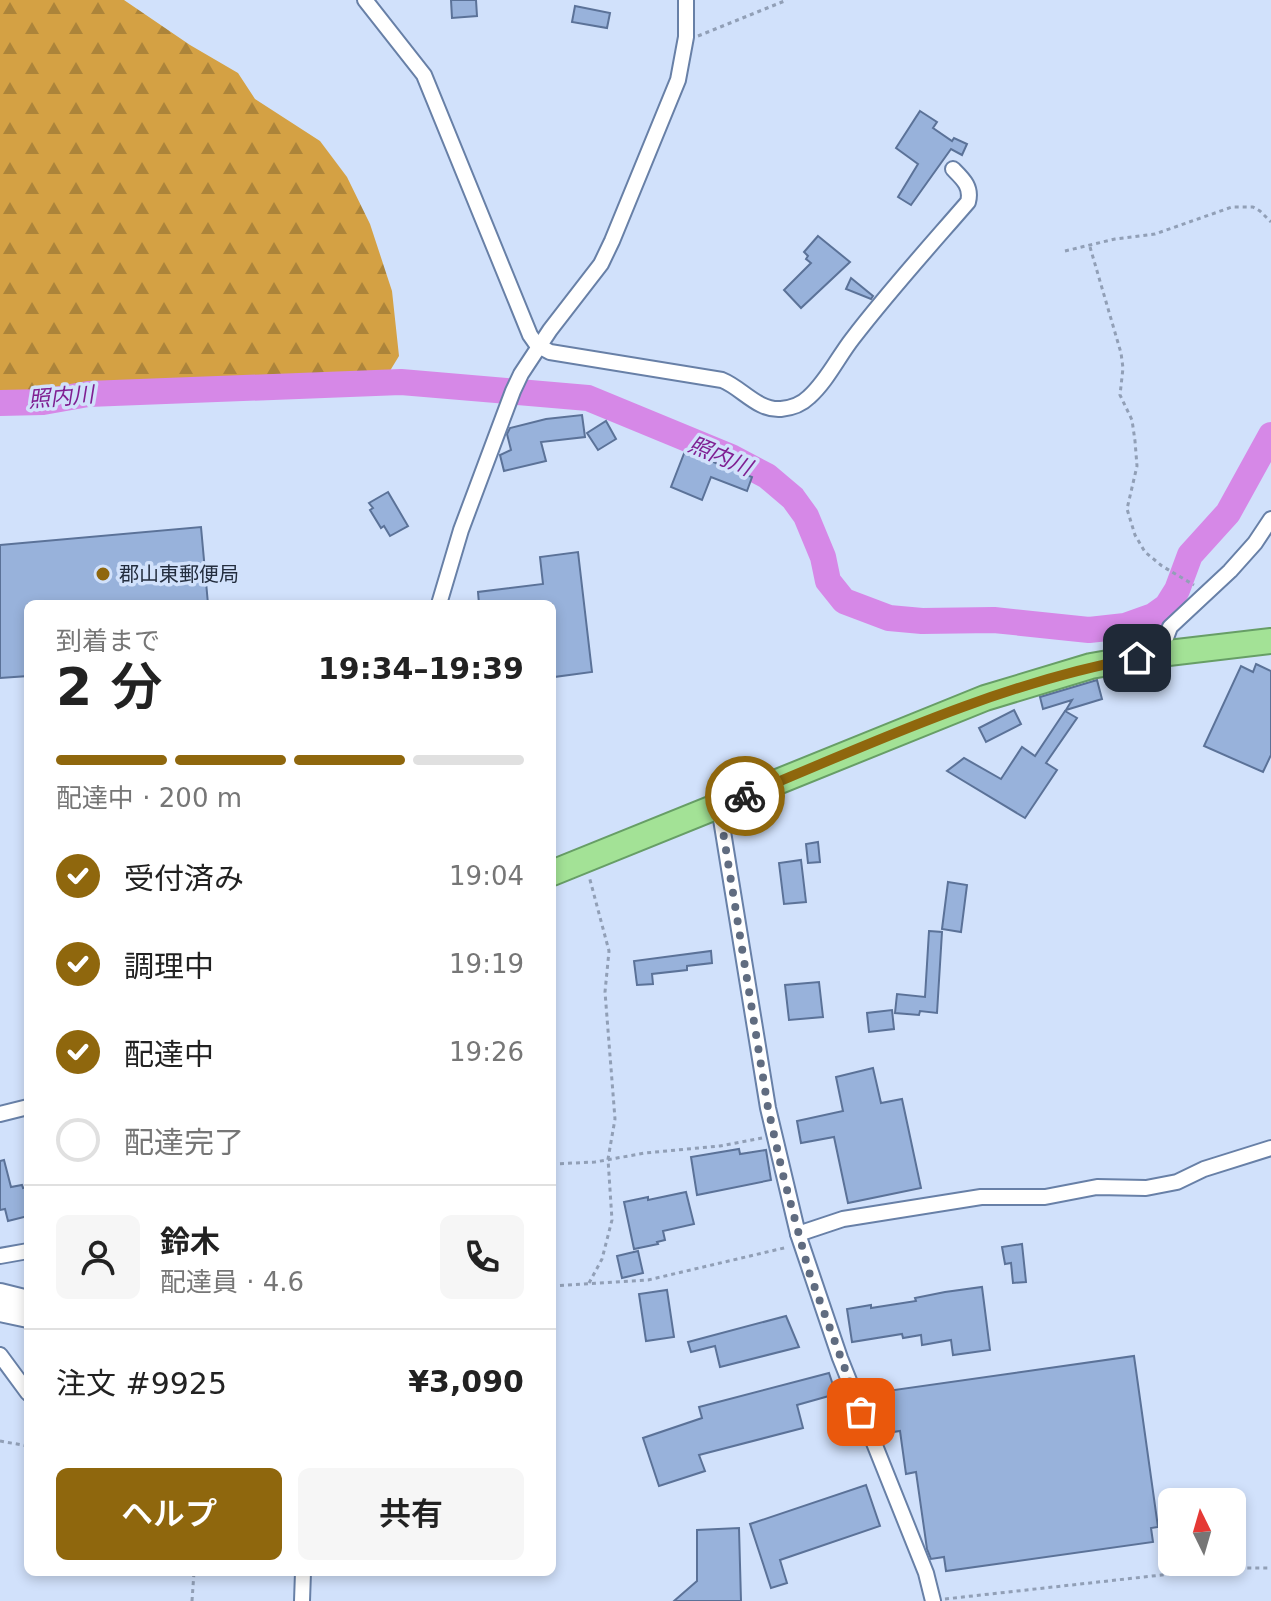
<!DOCTYPE html>
<html lang="ja">
<head>
<meta charset="utf-8">
<style>
  body { margin:0; font-family:"DejaVu Sans","Noto Sans JP",sans-serif; background:#f6f6f6; color:#222; height:100vh; display:flex; flex-direction:column; font-size:30px; white-space:nowrap }
  * { box-sizing:border-box; margin:0 }
  p { font-size:26px; color:#767676 }
  .icon { flex:none; width:44px; height:44px; fill:none; stroke:currentColor; stroke-width:2; stroke-linecap:round; stroke-linejoin:round }
  .map { position:relative; flex:1; overflow:hidden }
  .details { position:absolute; left:24px; top:600px; width:532px; height:976px; display:flex; flex-direction:column; background:#fff; border-radius:12px; box-shadow:0 4px 12px #0003 }
  .details>* { flex:none }
  .needle { width:52px; rotate:355deg }
  .buttons { position:absolute; left:1158px; top:1488px; display:grid; gap:16px }
  .buttons a { display:grid; place-items:center; width:88px; height:88px; border-radius:12px; background:#fff; box-shadow:0 4px 12px #0003; font-size:40px }
  .pin { position:absolute; display:grid; place-items:center; width:68px; height:68px; color:#fff; margin:-34px; border-radius:16px; box-shadow:0 4px 12px #0006 }
  .courier { position:absolute; display:grid; place-items:center; width:80px; height:80px; margin:-40px; border:6px solid #8f670d; border-radius:50%; background:#fff; color:#222; box-shadow:0 2px 10px #0007 }
  .head em { font-style:normal; font-weight:600 }
  .head div { display:flex; flex-direction:column-reverse }
  .head { display:flex; align-items:center; justify-content:space-between; height:136px; padding:0 32px }
  h1 { font-size:52px; font-weight:600; line-height:60px }
  .bar { display:grid; grid-template-columns:repeat(4,1fr); gap:12px 8px; align-content:center; height:96px; padding:0 32px }
  .bar i { height:10px; border-radius:6px; background:#e0e0e0 }
  .bar .active { background:#8f670d }
  .bar p { grid-column:span 4 }
  .line { display:flex; align-items:center; gap:20px; padding:0 32px; border-top:2px solid #e0e0e0 }
  .line div { flex:1 }
  .round { display:grid; place-items:center; flex:none; width:84px; height:84px; border-radius:12px; background:#f6f6f6 }
  ol { padding:0 32px; list-style:none }
  li { display:flex; align-items:center; gap:24px; height:88px }
  li p { margin-inline-start:auto }
  li .icon { padding:8px; border-radius:50%; background:#8f670d; color:#fff; stroke-width:4 }
  li:last-child { color:#767676 }
  li i { width:44px; height:44px; border:4px solid #e0e0e0; border-radius:50% }
  .cta { display:flex; gap:16px; margin-top:auto; padding:16px 32px }
  .cta a { flex:1; height:92px; border-radius:12px; background:#8f670d; color:#fff; font-size:32px; font-weight:600; line-height:92px; text-align:center }
  .cta a+a { background:#f6f6f6; color:#222 }
  .map>svg:first-child { display:block }
  .forest { fill:url(#forest-firs) }
  .lines { fill:none; stroke-linecap:round; stroke-linejoin:round }
  .river { stroke:#d688e7; stroke-width:26 }
  .building { fill:#98b2db; stroke:#5b7298; stroke-width:2 }
  .minor-casing { stroke:#6880a7; stroke-width:18 }
  .secondary-casing { stroke:#6880a7; stroke-width:24 }
  .trunk-casing { stroke:#679e66; stroke-width:28 }
  .path { stroke:#919fb6; stroke-width:3; stroke-dasharray:4 4; stroke-linecap:butt }
  .minor { stroke:#fff; stroke-width:14 }
  .secondary { stroke:#fff; stroke-width:20 }
  .trunk { stroke:#a3e296; stroke-width:24 }
  .done { stroke:#606c80; stroke-width:8; stroke-dasharray:0 14.4 }
  .route { stroke:#8f670d; stroke-width:10 }
  .poi-dot { fill:#8f670d; stroke:#d1e1fb; stroke-width:3 }
  .labels { text-anchor:middle; dominant-baseline:central; stroke-width:7; stroke-linejoin:round; paint-order:stroke }
  .poi-label { font-size:20px; fill:#232d3e; stroke:#d1e1fb; text-anchor:start }
  .water-label { font-size:22px; font-style:italic; fill:#7f1f92; stroke:#d1e1fb }
</style>
</head>
<body>
<div class="map">
<svg width="1271" height="1601" viewBox="0 0 1271 1601">
  <defs>
    <pattern id="forest-firs" width="22" height="20" patternUnits="userSpaceOnUse" patternTransform="scale(2)"><rect width="22" height="20" fill="#d4a144"/><path d="M5 1l3.5 6h-7zM16 11l3.5 6h-7z" fill="#ac843a"/></pattern>
  </defs>
  <rect width="100%" height="100%" fill="#d1e1fb"/>
  <!-- forest -->
  <polygon class="forest" points="0,0 124,0 190,45 238,73 255,99 320,141 347,177 370,224 392,291 399,356 385,379 280,377 93,384 0,400"/>
  <g class="lines">
    <!-- river -->
    <polyline class="river" points="0,403 43,402 88,394 401,382 588,398 731,457 767,476 793,498 806,516 823,557 828,581 844,601 889,618 922,621 994,620 1089,630 1125,626 1153,616 1167,606 1177,590 1190,555 1228,513 1271,435"/>
  </g>
  <!-- building -->
  <g class="building">
    <polygon points="451,0 476,0 477,16 452,18"/>
    <polygon points="575,6 610,13 607,28 572,22"/>
    <polygon points="920,111 937,122 933,128 952,141 954,138 967,144 962,155 951,149 911,205 898,197 918,164 896,148"/>
    <polygon points="818,236 850,262 801,308 784,290 811,263 806,259 808,256 804,252"/>
    <polygon points="851,278 873,296 871,299 846,289"/>
    <polygon points="582,415 585,437 541,442 546,461 504,471 500,455 511,450 507,434 510,428 546,419"/>
    <polygon points="606,421 616,439 598,450 587,433"/>
    <polygon points="685,451 752,477 747,491 711,477 702,500 671,487"/>
    <polygon points="388,492 408,526 390,536 384,526 381,528 370,510 373,508 369,503"/>
    <polygon points="201,527 208,604 28,604 28,676 0,678 0,545"/>
    <polygon points="578,552 592,672 554,677 552,604 479,604 478,592 543,584 540,557"/>
    <polygon points="1256,664 1271,671 1271,755 1263,772 1204,746 1241,666 1253,672"/>
    <polygon points="1097,680 1102,699 1066,710 1072,700 1043,709 1040,697"/>
    <polygon points="1014,710 1021,724 986,742 979,728"/>
    <polygon points="1065,711 1077,718 1046,763 1057,770 1025,818 947,771 964,758 1001,779 1022,747 1035,756"/>
    <polygon points="818,842 820,862 808,863 806,844"/>
    <polygon points="801,860 806,902 784,904 779,863"/>
    <polygon points="948,882 967,885 961,932 942,929"/>
    <polygon points="929,931 942,932 937,1013 920,1011 919,1015 895,1013 897,994 925,997"/>
    <polygon points="711,951 712,963 687,966 687,970 652,974 653,984 637,985 634,961"/>
    <polygon points="819,982 823,1017 789,1020 785,985"/>
    <polygon points="892,1010 894,1029 869,1032 867,1013"/>
    <polygon points="873,1068 881,1103 902,1099 921,1188 848,1203 834,1137 801,1143 797,1121 843,1111 836,1077"/>
    <polygon points="739,1149 740,1154 766,1150 771,1180 697,1195 691,1157"/>
    <polygon points="4,1160 11,1187 22,1185 23,1188 28,1187 28,1216 8,1221 5,1209 0,1210 0,1161"/>
    <polygon points="686,1192 694,1224 663,1231 665,1240 657,1242 658,1244 634,1249 624,1202 648,1197 648,1200"/>
    <polygon points="1022,1244 1026,1282 1013,1283 1011,1263 1005,1264 1002,1247"/>
    <polygon points="638,1251 643,1273 622,1278 617,1256"/>
    <polygon points="982,1287 990,1350 953,1355 951,1340 922,1345 921,1335 903,1338 902,1334 852,1342 847,1309 871,1305 871,1308 916,1301 915,1298 945,1292"/>
    <polygon points="667,1290 674,1337 646,1341 639,1294"/>
    <polygon points="786,1316 799,1347 720,1367 715,1346 691,1352 688,1342"/>
    <polygon points="1134,1356 1158,1527 1151,1528 1153,1542 946,1571 944,1557 931,1559 927,1549 916,1472 906,1474 900,1431 893,1432 887,1391"/>
    <polygon points="829,1373 836,1394 797,1405 803,1428 699,1455 705,1471 659,1486 643,1438 702,1418 699,1407"/>
    <polygon points="866,1485 880,1526 780,1560 787,1583 771,1588 750,1524"/>
    <polygon points="739,1528 741,1601 674,1601 697,1581 697,1530"/>
  </g>
  <g class="lines">
    <!-- minor casing -->
    <g class="minor-casing">
      <g id="minor">
        <path d="M365,0L424,75L530,335L537,345L550,352L722,380C742,388 758,411 781,409C791,408 802,404 809,397C827,381 838,357 853,338C889,291 929,247 968,202C972,187 963,179 953,169"/>
        <polyline points="439,604 461,530 513,391 521,374 550,330 601,264 612,241 678,80 686,37 686,0"/>
        <polyline points="1160,654 1170,627 1230,571 1255,543 1271,519"/>
        <polyline points="719,807 768,1108 798,1234 840,1358 926,1573 933,1601"/>
        <polyline points="0,1114 28,1107"/>
        <polyline points="798,1234 843,1219 981,1197 1045,1197 1097,1187 1146,1188 1177,1182 1204,1169 1271,1148"/>
        <polyline points="0,1256 28,1251"/>
        <polyline points="0,1355 28,1393"/>
        <polyline points="302,1601 303,1572"/>
      </g>
    </g>
    <!-- secondary casing -->
    <g class="secondary-casing">
      <g id="secondary">
        <polyline points="0,1294 28,1301"/>
        <polyline points="0,1311 28,1317"/>
      </g>
    </g>
    <!-- trunk casing -->
    <g class="trunk-casing">
      <polyline id="trunk" points="552,873 985,698 1091,666 1160,654 1271,641"/>
    </g>
    <!-- path -->
    <g class="path">
      <polyline points="698,36 787,0"/>
      <polyline points="1090,247 1121,353 1123,368 1120,395 1132,420 1135,441 1137,466 1127,509 1135,535 1145,552 1162,566 1194,585"/>
      <polyline points="1065,251 1115,239 1155,234 1232,207 1253,207 1260,211 1271,222"/>
      <polyline points="552,1164 595,1162 645,1153 720,1146 762,1138"/>
      <polyline points="589,1283 602,1259 612,1220 608,1159 615,1119 605,992 609,951 589,876"/>
      <polyline points="552,1286 648,1280 788,1247"/>
      <polyline points="0,1441 28,1446"/>
      <polyline points="945,1599 1225,1568 1271,1568"/>
      <polyline points="192,1601 194,1572"/>
    </g>
    <!-- minor -->
    <use href="#minor" class="minor"/>
    <!-- secondary -->
    <use href="#secondary" class="secondary"/>
    <!-- trunk -->
    <use href="#trunk" class="trunk"/>
  </g>
  <g class="lines">
    <!-- done -->
    <polyline class="done" points="745,796 719,807 768,1108 783,1175 809,1272 861,1412"/>
    <!-- route -->
    <path class="route" d="M745,796C871,743 1003,682 1137,658"/>
  </g>
  <!-- markers -->
  <circle class="poi-dot" cx="103" cy="574" r="8"/>
  <g class="labels">
    <!-- poi labels -->
    <g class="poi-label">
      <text x="119" y="574">郡山東郵便局</text>
    </g>
    <!-- water labels -->
    <g class="water-label">
      <text transform="translate(61 397) rotate(-5)">照内川</text>
      <text transform="translate(720 456) rotate(23)">照内川</text>
    </g>
  </g>
</svg>
<div class="buttons">
<a><svg class="needle" viewBox="-14 -14 28 28"><path d="M0-13l5 13h-10z" fill="#e53935"/><path d="M0 13l5-13h-10z" fill="#767676"/></svg></a>
</div>
<div class="pin" style="left:861px;top:1412px;background:#ea580c"><svg class="icon" aria-label="bag" viewBox="0 0 24 24"><path d="M5 8h14l-1 12H6zM9 8a3 3 0 0 1 6 0"/></svg></div>
<div class="pin" style="left:1137px;top:658px;background:#1f2937"><svg class="icon" aria-label="home" viewBox="0 0 24 24"><path d="M3 11l9-7 9 7M6 9v11h12V9"/></svg></div>
<div class="courier" style="left:745px;top:796px"><svg class="icon" aria-label="bike" viewBox="0 0 24 24"><circle cx="6" cy="16" r="4"/><circle cx="18" cy="16" r="4"/><path d="M6 16l4-8h5l3 8M10 8l3 8H6M13 5h3"/></svg></div>
<section class="details">
<div class="head"><div><h1>2 分</h1><p>到着まで</p></div><em>19:34–19:39</em></div>
<div class="bar"><i class="active"></i><i class="active"></i><i class="active"></i><i></i><p>配達中 · 200 m</p></div>
<ol>
<li><svg class="icon" aria-label="check" viewBox="0 0 24 24"><path d="M5 12l5 5 9-10"/></svg>受付済み<p>19:04</p></li>
<li><svg class="icon" aria-label="check" viewBox="0 0 24 24"><path d="M5 12l5 5 9-10"/></svg>調理中<p>19:19</p></li>
<li><svg class="icon" aria-label="check" viewBox="0 0 24 24"><path d="M5 12l5 5 9-10"/></svg>配達中<p>19:26</p></li>
<li><i></i>配達完了</li>
</ol>
<div class="line" style="height:144px"><a class="round"><svg class="icon" aria-label="person" viewBox="0 0 24 24"><circle cx="12" cy="8" r="4"/><path d="M4 21q1-7 8-7t8 7"/></svg></a><div><b>鈴木</b><p>配達員 · 4.6</p></div><a class="round"><svg class="icon" aria-label="phone" viewBox="0 0 24 24"><path d="M5 4h4l2 5-3 2q2 4 5 5l2-3 5 2v4C11 20 4 13 5 4z"/></svg></a></div>
<div class="line" style="height:104px"><div>注文 #9925</div><b>¥3,090</b></div>
<div class="cta"><a>ヘルプ</a><a>共有</a></div>
</section>
</div>
</body>
</html>
